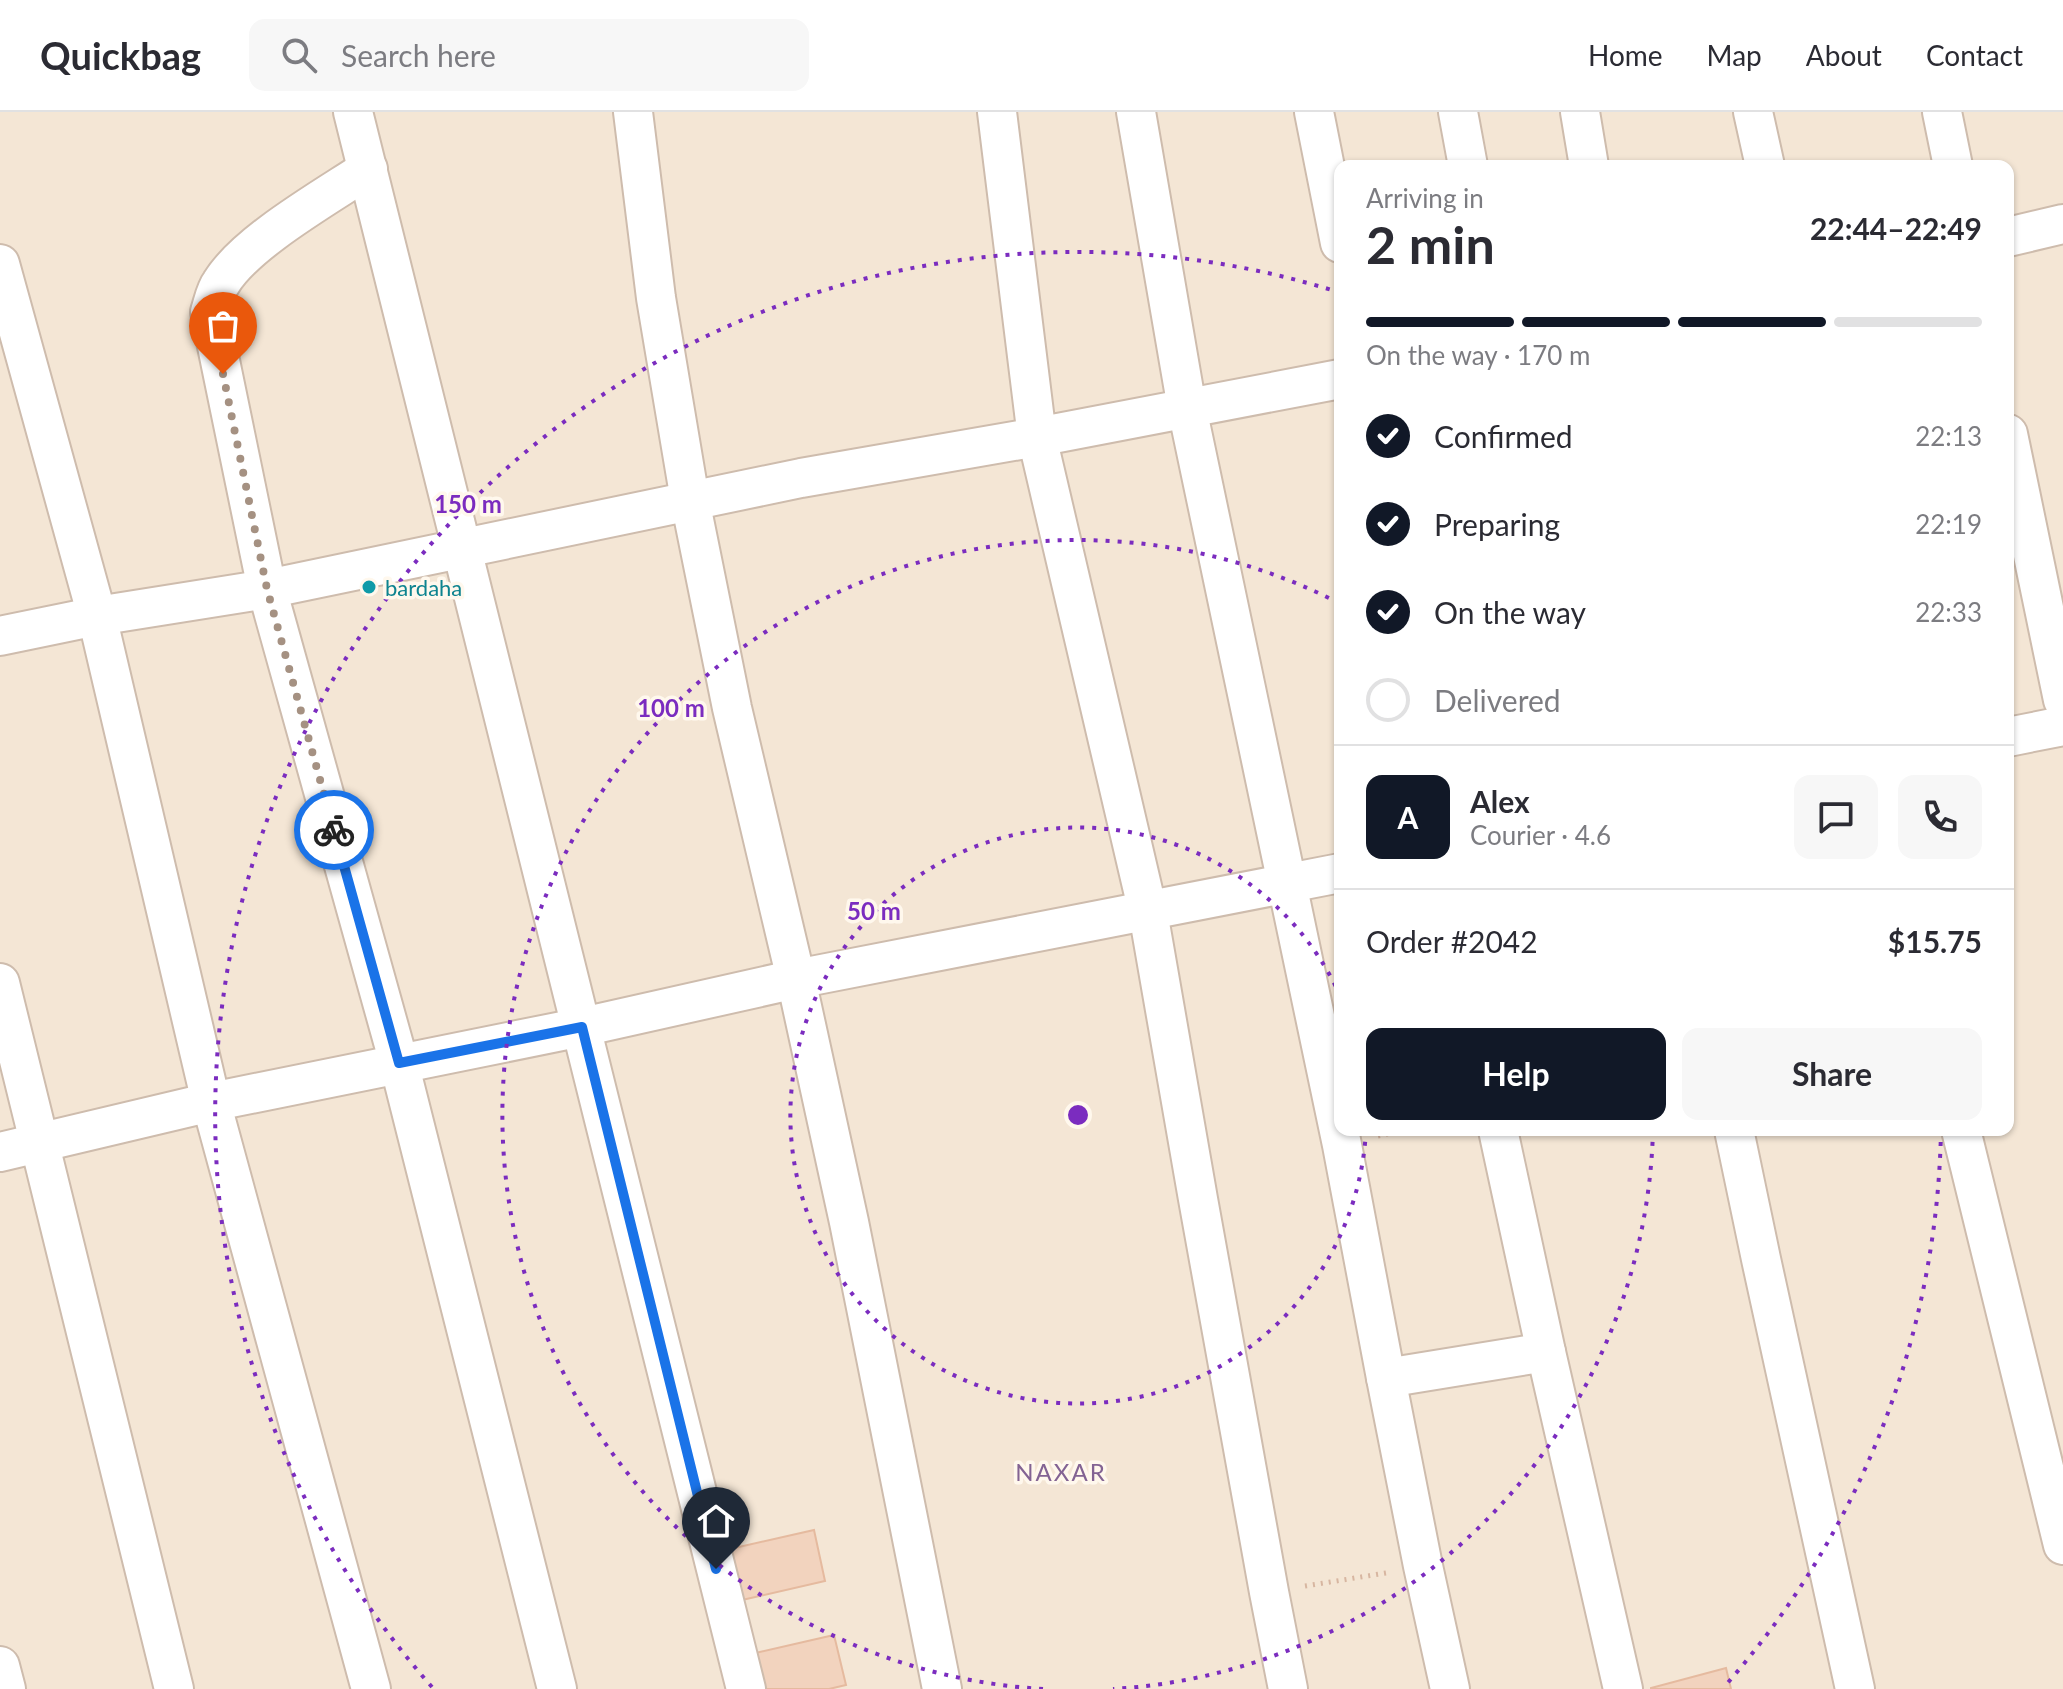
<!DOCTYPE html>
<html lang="en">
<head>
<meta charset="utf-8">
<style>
  body { margin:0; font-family:Lato,sans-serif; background:#f7f7f7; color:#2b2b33; height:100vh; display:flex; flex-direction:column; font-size:30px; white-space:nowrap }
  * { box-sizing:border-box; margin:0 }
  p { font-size:26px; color:#7c7c81 }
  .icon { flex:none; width:44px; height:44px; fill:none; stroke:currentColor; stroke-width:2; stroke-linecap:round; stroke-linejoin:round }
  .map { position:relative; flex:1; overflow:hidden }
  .drawer { position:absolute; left:1334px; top:48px; width:680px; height:976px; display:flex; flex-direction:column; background:#fff; border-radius:16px; box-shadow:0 2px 6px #0004 }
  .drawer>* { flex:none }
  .pin { position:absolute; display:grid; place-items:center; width:68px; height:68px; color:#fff; margin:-82px -34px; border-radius:50% 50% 50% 0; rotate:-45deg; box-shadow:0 0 8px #0007 }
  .pin .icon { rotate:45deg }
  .courier { position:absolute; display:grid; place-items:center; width:80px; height:80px; margin:-40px; border:6px solid #1a73e8; border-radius:50%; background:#fff; color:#222; box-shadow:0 2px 10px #0007 }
  .summary em { font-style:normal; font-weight:700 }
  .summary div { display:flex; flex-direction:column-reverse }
  .summary { display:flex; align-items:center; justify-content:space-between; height:136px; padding:0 32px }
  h1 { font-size:52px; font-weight:700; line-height:60px }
  .bar { display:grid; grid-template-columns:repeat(4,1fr); gap:12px 8px; align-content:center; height:96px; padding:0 32px }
  .bar i { height:10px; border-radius:6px; background:#e1e1e2 }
  .bar .active { background:#111827 }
  .bar p { grid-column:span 4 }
  .line { display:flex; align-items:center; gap:20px; padding:0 32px; border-top:2px solid #e1e1e2 }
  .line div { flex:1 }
  .round { display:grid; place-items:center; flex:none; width:84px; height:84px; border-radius:16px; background:#f7f7f7 }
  ol { padding:0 32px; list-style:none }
  li { display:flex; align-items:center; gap:24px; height:88px }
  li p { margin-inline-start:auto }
  li .icon { padding:8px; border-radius:50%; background:#111827; color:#fff; stroke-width:4 }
  li:last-child { color:#7c7c81 }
  li i { width:44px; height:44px; border:4px solid #e1e1e2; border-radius:50% }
  .cta { display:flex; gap:16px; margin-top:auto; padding:16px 32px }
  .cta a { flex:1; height:92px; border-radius:16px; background:#111827; color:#fff; font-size:32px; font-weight:700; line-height:92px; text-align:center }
  .cta a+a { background:#f7f7f7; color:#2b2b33 }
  header { display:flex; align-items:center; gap:48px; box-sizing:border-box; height:112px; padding:0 40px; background:#fff; border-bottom:2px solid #e1e1e2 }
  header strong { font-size:38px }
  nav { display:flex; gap:44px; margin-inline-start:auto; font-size:28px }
  .search { width:560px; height:72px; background:#f7f7f7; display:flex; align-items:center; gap:20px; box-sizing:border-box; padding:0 28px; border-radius:16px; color:#7c7c81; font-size:30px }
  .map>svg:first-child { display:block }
  .residential { fill:#f4e6d5; fill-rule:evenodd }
  .building { fill:#f2d3be; stroke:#e5ba9f; stroke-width:2 }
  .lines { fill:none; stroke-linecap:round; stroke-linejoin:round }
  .minor-casing { stroke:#cebcad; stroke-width:42 }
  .path { stroke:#d7b6a1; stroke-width:5; stroke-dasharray:2 6; stroke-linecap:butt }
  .minor { stroke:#fff; stroke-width:38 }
  .done { stroke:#a59182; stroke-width:8; stroke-dasharray:0 14.4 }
  .route { stroke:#1a73e8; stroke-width:10 }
  .ring { fill:none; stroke:#7b2cbf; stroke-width:4; stroke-dasharray:4 8 }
  .culture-dot { fill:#0f9aa8; stroke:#fff8ed; stroke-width:3 }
  .labels { text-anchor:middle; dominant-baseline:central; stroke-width:7; stroke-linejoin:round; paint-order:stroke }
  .culture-label { font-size:22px; fill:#0d838f; stroke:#fff8ed; text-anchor:start }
  .neighbourhood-label { font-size:24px; letter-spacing:2px; fill:#836393; stroke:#fff8ed }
  .centre { fill:#7b2cbf; stroke:#fff8ed; stroke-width:4 }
  .ring-label { font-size:24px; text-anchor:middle; font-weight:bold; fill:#7b2cbf; stroke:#fff8ed; stroke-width:7; stroke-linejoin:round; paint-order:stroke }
</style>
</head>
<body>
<header>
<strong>Quickbag</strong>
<div class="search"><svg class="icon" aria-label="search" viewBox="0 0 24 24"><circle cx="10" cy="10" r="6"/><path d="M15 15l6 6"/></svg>Search here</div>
<nav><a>Home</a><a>Map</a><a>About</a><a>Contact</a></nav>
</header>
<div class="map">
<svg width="2063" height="1577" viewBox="0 0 2063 1577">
  <rect width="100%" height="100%" fill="#fcf4e7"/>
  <!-- residential -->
  <path class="residential" d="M0,0H2063V1577H0ZM1340,54H2008V1018H1340Z"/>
  <!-- building -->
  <g class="building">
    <polygon points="814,1418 825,1469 742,1488 730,1437"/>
    <polygon points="834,1523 846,1573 829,1577 759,1577 751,1542"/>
    <polygon points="1726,1556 1731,1577 1651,1577 1651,1576"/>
  </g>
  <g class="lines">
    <!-- minor casing -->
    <g class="minor-casing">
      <g id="minor">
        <polyline points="353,0 746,1577"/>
        <polyline points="633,0 656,186 690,388 732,596 796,867 849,1110 942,1577"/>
        <polyline points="997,0 1037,325 1148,800 1198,1087 1269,1480 1288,1577"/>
        <polyline points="1136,0 1187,296 1342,1033 1386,1266 1423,1454 1450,1577"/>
        <polyline points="1314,0 1340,131"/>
        <polyline points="1458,0 1468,54"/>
        <polyline points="1580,0 1589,54"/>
        <polyline points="1753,0 1765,54"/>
        <polyline points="1942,0 1953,54"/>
        <path d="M368,57C326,85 246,130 221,171C215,179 213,191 210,200L267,477L399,951L557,1577"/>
        <polyline points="2008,125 2063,112"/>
        <polyline points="0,152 97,504 211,990 371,1577"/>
        <polyline points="2008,322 2063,588"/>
        <polyline points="0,524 97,504 267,477 801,366 1037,325 1340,267"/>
        <polyline points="2008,625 2063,614"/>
        <polyline points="0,871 174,1577"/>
        <polyline points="1498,1018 1546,1240 1623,1577"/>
        <polyline points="1734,1018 1761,1147 1855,1577"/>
        <polyline points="1961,1018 2063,1433"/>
        <polyline points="0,1040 211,990 582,915 796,867 1340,761"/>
        <polyline points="1386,1266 1546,1240"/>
        <polyline points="0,1554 6,1577"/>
      </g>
    </g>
    <!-- path -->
    <g class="path">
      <polyline points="1378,1024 1406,1018"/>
      <polyline points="1305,1474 1386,1461"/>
    </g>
    <!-- minor -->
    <use href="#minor" class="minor"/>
  </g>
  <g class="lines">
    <!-- done -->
    <polyline class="done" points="223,262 267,477 334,718"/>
    <!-- route -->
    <polyline class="route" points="334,718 399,951 582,915 716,1457"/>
  </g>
  <!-- distance rings -->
  <g class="ring">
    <path d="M1366 1018A288 288 0 1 1 1339 881"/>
    <path d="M1653 1018A575 575 0 0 1 1113 1577M1043 1577A575 575 0 1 1 1339 491"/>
    <path d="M1941 1018A863 863 0 0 1 1724 1575M432 1575A863 863 0 0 1 1338 180"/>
  </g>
  <!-- markers -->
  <circle class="culture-dot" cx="369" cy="475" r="8"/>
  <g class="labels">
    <!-- culture labels -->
    <g class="culture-label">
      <text x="385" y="475">bardaha</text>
    </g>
    <!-- neighbourhood labels -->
    <g class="neighbourhood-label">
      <text x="1061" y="1359">NAXAR</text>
    </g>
  </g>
  <circle cx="1078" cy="1003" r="12" class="centre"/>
  <g class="ring-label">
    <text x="468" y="401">150 m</text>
    <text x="671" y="605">100 m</text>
    <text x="874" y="808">50 m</text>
  </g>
</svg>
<div class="pin" style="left:223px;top:262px;background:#ea580c"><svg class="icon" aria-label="bag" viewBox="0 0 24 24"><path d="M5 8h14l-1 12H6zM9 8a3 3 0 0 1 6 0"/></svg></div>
<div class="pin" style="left:716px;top:1457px;background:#1f2937"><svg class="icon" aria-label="home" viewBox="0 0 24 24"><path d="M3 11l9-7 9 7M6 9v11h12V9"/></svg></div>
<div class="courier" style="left:334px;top:718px"><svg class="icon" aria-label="bike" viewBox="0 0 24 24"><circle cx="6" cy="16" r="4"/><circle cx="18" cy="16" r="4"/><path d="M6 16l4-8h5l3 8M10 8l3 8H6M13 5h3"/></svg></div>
<section class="drawer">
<div class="summary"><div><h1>2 min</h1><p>Arriving in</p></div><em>22:44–22:49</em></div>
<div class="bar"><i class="active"></i><i class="active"></i><i class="active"></i><i></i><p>On the way · 170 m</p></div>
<ol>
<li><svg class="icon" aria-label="check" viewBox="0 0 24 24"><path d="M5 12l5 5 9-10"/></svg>Confirmed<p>22:13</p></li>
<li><svg class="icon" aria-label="check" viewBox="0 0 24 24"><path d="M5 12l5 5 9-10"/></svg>Preparing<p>22:19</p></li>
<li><svg class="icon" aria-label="check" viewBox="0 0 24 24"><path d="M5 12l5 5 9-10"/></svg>On the way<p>22:33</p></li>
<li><i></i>Delivered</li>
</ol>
<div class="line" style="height:144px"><b class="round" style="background:#111827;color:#fff">A</b><div><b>Alex</b><p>Courier · 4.6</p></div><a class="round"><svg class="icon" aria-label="chat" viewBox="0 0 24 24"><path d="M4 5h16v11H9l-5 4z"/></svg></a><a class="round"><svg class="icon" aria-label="phone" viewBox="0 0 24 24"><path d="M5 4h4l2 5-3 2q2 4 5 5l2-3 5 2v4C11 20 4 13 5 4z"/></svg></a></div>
<div class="line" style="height:104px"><div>Order #2042</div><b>$15.75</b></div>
<div class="cta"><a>Help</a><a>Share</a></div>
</section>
</div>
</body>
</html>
